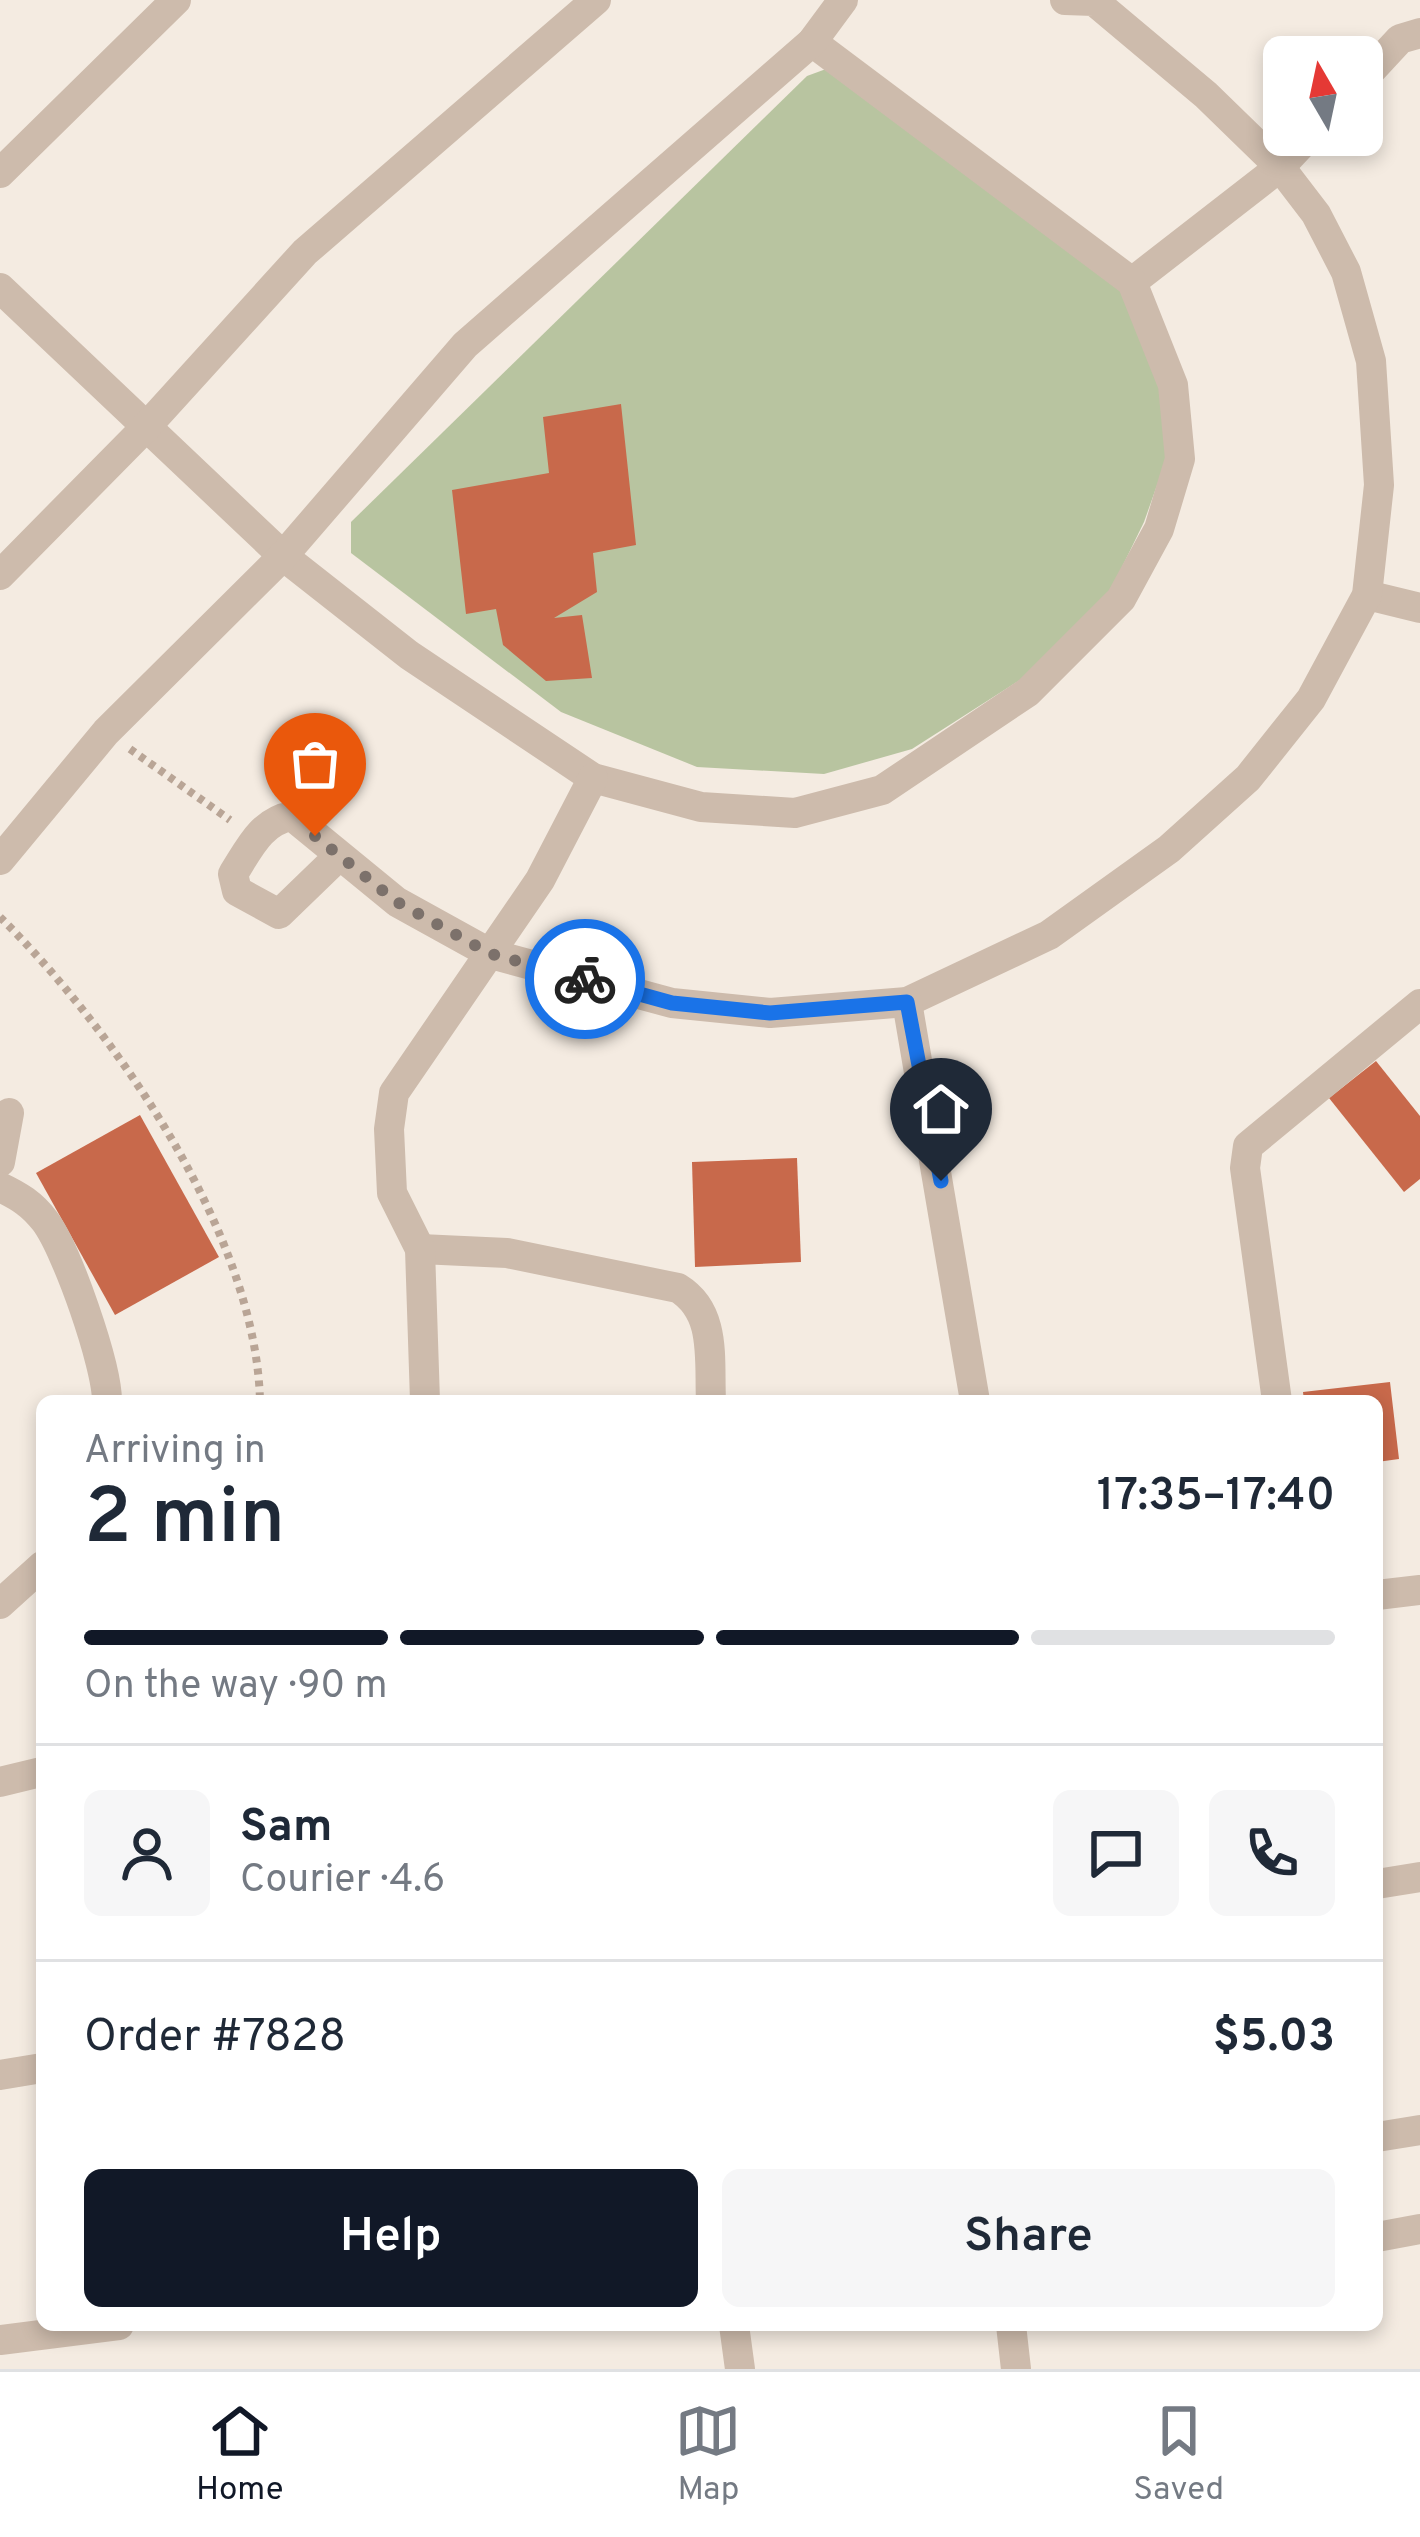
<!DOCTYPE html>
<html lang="en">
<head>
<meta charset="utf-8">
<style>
  body { margin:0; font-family:Overpass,sans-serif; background:#f6f6f7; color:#1f2937; height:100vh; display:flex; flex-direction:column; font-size:45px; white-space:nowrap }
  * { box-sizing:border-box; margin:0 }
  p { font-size:39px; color:#747a83 }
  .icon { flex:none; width:66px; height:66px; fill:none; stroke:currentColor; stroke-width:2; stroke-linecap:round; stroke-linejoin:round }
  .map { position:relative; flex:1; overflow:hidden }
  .sheet { position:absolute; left:36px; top:1395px; width:1347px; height:936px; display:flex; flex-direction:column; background:#fff; border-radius:18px; box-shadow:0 6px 18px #0003 }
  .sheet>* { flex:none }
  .needle { width:78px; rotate:351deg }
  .controls { position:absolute; left:1263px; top:36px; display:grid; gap:24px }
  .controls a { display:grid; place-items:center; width:120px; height:120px; border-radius:18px; background:#fff; box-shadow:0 6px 18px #0003; font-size:60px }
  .pin { position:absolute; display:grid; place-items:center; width:102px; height:102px; color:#fff; margin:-123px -51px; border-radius:50% 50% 50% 0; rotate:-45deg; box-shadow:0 0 12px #0007 }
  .pin .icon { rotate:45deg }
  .courier { position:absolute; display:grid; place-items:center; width:120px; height:120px; margin:-60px; border:9px solid #1a73e8; border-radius:50%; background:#fff; color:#222; box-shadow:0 3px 15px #0007 }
  .headline em { font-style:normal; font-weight:600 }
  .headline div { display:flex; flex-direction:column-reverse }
  .headline { display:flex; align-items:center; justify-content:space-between; height:204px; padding:0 48px }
  h1 { font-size:78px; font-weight:600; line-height:90px }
  .bar { display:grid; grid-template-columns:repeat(4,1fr); gap:18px 12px; align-content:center; height:144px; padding:0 48px }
  .bar i { height:15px; border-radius:9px; background:#e0e1e3 }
  .bar .selected { background:#111827 }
  .bar p { grid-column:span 4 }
  .line { display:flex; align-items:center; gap:30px; padding:0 48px; border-top:3px solid #e0e1e3 }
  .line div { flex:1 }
  .round { display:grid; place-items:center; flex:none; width:126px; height:126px; border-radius:18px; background:#f6f6f7 }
  .cta { display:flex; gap:24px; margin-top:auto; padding:24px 48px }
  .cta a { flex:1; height:138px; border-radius:18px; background:#111827; color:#fff; font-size:48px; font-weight:600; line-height:138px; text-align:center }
  .cta a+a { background:#f6f6f7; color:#1f2937 }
  .tab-bar { display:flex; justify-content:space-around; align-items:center; height:168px; border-top:3px solid #e0e1e3; background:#fff; font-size:33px; color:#747a83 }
  .tab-bar a { display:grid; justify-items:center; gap:6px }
  .tab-bar .selected { color:#111827 }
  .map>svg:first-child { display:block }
  .green { fill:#b8c4a0 }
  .building { fill:#c8694b }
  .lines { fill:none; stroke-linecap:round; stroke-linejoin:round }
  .path { stroke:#b9a596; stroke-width:8; stroke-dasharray:6 6; stroke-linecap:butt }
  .street { stroke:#cdbbac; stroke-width:30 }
  .done { stroke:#7c716b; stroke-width:12; stroke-dasharray:0 21.6 }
  .route { stroke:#1a73e8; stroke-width:15 }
</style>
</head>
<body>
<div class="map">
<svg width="1420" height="2369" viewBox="0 0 1420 2369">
  <rect width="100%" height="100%" fill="#f4ebe1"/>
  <!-- green -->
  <polygon class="green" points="826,69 1124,287 1162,389 1166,460 1144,522 1106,600 1034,671 912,749 824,774 697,767 561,712 351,553 351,522 807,76"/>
  <!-- building -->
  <g class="building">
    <polygon points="621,404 636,545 593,553 597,592 554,618 582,615 592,678 546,681 503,645 496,609 466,614 452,490 549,473 543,417"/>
    <polygon points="1376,1061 1420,1116 1420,1179 1404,1192 1329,1098"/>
    <polygon points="140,1115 219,1257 115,1315 36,1173"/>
    <polygon points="797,1158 801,1262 695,1267 692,1162"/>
    <polygon points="1390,1382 1399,1459 1377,1462 1377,1401 1304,1401 1303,1392"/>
  </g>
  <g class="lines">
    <!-- path -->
    <g class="path">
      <polyline points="130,749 230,820"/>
      <path d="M0,917C115,1031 256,1234 260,1401"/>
    </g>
    <!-- street -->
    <g class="street">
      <polyline points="1362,80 1400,39 1420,33"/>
      <polyline points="0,173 176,0"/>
      <polyline points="1132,282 1280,167 1310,135"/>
      <polyline points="0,288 283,556 409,655 593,778 701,807 795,813 882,790 1028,692 1121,599 1159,529 1180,459 1173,385 1132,282 812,42"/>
      <polyline points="0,575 147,426 305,252 596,0"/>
      <polyline points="1367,595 1420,608"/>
      <path d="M339,856L279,914L237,891L233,874C249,849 261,821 292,816L397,902L491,954L672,1003L770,1013L907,1002L1049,935L1169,849L1248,778L1311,699L1367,595L1379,485L1371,361L1346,272L1316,214L1280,167L1206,95L1094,1L1065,0"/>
      <polyline points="0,860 106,732 283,556 465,345 812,42 843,0"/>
      <polyline points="907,1002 975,1401"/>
      <polyline points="0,1162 9,1113"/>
      <path d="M0,1187C19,1196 32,1204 45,1221C67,1250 107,1365 107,1401"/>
      <path d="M420,1249L507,1253L678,1288C717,1312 709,1359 711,1401"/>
      <polyline points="425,1401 420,1249 392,1193 389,1129 394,1093 540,880 593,778"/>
      <polyline points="1277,1401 1245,1168 1248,1146 1420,1004"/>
      <polyline points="1377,1595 1420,1590"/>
      <polyline points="0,1604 42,1566"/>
      <polyline points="0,1782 41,1772"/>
      <polyline points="1377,1884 1420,1877"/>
      <polyline points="0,2075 42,2068"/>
      <polyline points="1377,2137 1420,2130"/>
      <polyline points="1377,2237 1420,2229"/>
      <polyline points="734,2325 740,2369"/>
      <polyline points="1011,2325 1016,2369"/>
      <polyline points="0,2340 119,2325"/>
    </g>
  </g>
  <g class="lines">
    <!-- done -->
    <polyline class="done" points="315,836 397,902 491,954 585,979"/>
    <!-- route -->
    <polyline class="route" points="585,979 672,1003 770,1013 907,1002 941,1181"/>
  </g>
</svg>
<div class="controls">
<a><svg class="needle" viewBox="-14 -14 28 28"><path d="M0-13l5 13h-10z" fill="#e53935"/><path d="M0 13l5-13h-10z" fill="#747a83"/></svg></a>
</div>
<div class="pin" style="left:315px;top:836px;background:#ea580c"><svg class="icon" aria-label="bag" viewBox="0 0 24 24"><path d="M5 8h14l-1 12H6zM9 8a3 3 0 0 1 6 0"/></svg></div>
<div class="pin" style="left:941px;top:1181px;background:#1f2937"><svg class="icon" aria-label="home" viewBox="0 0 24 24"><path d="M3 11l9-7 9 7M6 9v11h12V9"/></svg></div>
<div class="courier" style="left:585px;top:979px"><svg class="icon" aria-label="bike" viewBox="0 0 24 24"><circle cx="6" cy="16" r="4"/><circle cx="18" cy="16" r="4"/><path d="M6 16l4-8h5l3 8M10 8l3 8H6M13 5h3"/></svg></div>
<section class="sheet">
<div class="headline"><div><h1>2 min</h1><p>Arriving in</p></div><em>17:35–17:40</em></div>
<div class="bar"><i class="selected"></i><i class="selected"></i><i class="selected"></i><i></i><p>On the way · 90 m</p></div>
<div class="line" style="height:216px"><a class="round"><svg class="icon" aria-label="person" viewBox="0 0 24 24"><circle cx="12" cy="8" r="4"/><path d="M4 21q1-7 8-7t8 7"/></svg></a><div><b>Sam</b><p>Courier · 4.6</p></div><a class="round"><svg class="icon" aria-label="chat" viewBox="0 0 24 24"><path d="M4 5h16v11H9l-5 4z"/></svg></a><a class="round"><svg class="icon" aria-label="phone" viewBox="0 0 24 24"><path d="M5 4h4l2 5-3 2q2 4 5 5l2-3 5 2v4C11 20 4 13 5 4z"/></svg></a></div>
<div class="line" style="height:156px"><div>Order #7828</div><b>$5.03</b></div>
<div class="cta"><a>Help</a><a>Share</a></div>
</section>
</div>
<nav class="tab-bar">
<a class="selected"><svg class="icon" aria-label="home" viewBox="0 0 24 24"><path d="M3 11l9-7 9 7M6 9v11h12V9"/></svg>Home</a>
<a><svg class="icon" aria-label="map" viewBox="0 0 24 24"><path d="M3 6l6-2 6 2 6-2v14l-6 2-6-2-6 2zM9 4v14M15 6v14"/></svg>Map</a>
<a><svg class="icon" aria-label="saved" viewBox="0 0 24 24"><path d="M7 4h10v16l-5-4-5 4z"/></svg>Saved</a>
</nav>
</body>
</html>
